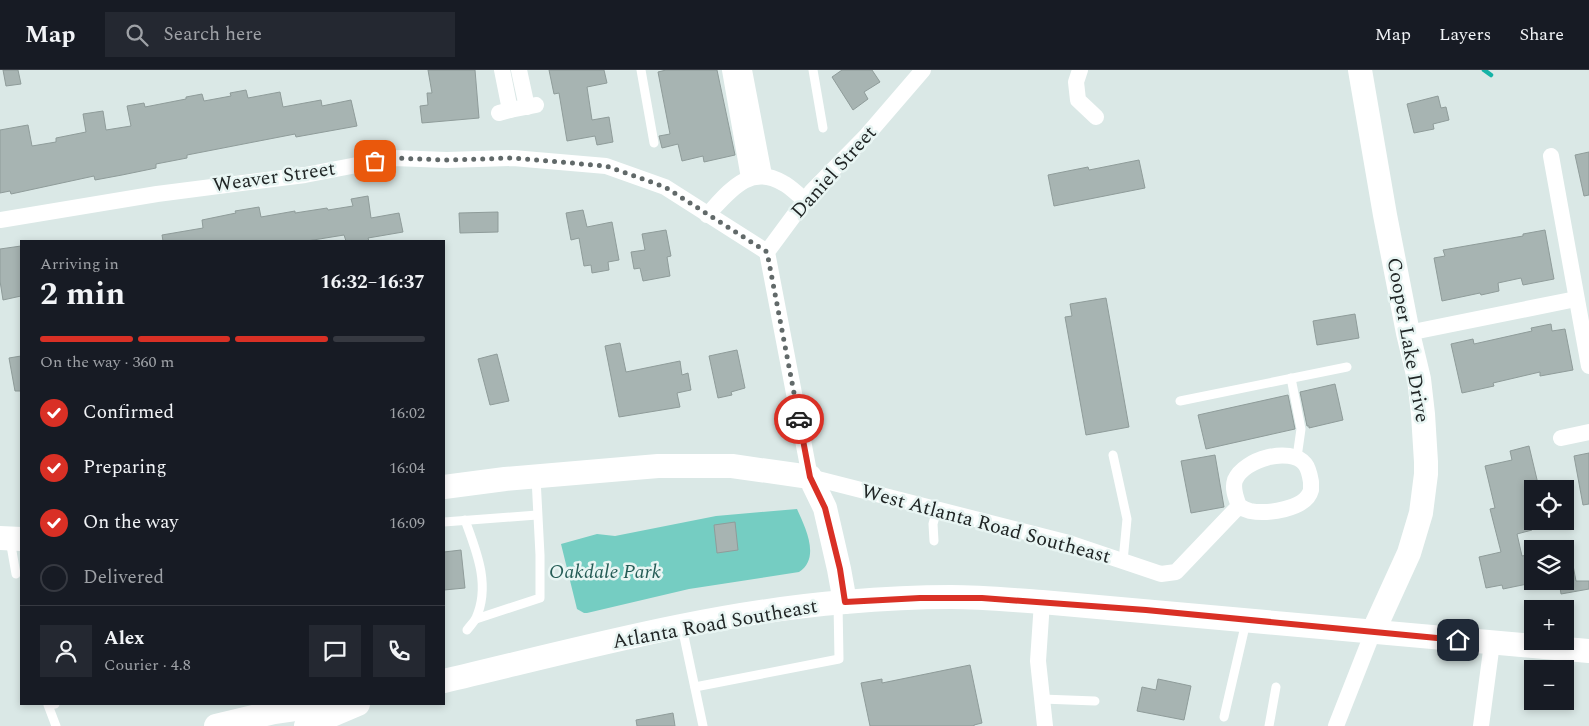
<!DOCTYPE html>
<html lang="en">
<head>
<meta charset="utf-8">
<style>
  body { margin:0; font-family:Spectral,serif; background:#242831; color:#f1f3f6; height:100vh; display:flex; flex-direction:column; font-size:19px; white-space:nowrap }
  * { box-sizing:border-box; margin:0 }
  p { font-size:16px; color:#9ea1a6 }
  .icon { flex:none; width:28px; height:28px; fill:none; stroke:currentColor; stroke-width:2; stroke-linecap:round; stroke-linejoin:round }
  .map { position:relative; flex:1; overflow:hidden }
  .side { position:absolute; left:20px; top:170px; width:425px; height:465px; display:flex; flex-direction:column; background:#171b24; border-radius:0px; box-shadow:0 2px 8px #0003 }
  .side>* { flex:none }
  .fabs { position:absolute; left:1524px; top:410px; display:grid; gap:10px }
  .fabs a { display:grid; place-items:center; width:50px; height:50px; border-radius:0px; background:#171b24; box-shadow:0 2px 8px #0003; font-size:25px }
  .pin { position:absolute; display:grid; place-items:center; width:42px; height:42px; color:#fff; margin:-21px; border-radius:10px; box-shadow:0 2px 8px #0006 }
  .courier { position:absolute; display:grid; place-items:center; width:50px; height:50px; margin:-25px; border:4px solid #d93025; border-radius:50%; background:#fff; color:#222; box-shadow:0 1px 6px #0007 }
  .head em { font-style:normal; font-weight:700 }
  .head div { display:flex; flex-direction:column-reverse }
  .head { display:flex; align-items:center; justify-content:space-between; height:85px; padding:0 20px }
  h1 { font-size:32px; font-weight:700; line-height:38px }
  .bar { display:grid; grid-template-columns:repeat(4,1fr); gap:8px 5px; align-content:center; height:60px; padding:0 20px }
  .bar i { height:6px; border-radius:4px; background:#363941 }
  .bar .selected { background:#d93025 }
  .bar p { grid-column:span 4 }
  .line { display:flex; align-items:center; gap:12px; padding:0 20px; border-top:1px solid #363941 }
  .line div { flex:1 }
  .round { display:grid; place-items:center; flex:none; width:52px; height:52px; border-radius:0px; background:#242831 }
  ol { padding:0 20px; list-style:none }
  li { display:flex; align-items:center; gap:15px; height:55px }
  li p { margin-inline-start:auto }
  li .icon { padding:5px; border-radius:50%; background:#d93025; color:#fff; stroke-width:4 }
  li:last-child { color:#9ea1a6 }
  li i { width:28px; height:28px; border:2px solid #363941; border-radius:50% }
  header { display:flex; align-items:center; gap:30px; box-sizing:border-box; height:70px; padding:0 25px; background:#171b24; border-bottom:1px solid #363941 }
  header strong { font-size:24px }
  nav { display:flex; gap:28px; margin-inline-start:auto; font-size:18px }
  .search { width:350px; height:45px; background:#242831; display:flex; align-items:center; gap:12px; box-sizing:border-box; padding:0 18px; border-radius:0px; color:#9ea1a6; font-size:19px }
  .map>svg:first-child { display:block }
  .green { fill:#75cdc2 }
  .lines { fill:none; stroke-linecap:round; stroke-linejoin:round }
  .stream { stroke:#16b3a6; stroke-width:4.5 }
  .building { fill:#a7b4b2; stroke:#8f9c9a }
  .lane { stroke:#fff; stroke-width:9 }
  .street { stroke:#fff; stroke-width:16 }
  .secondary { stroke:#fff; stroke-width:24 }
  .done { stroke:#616969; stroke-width:5; stroke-dasharray:0 9 }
  .route { stroke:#d93025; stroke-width:6 }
  .labels { text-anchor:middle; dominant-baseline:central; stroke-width:5; stroke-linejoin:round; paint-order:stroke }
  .street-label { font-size:20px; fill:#202525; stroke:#e8f5f3 }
  .park-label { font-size:20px; font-style:italic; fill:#255c56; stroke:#e8f5f3 }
</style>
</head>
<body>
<header>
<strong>Map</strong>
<div class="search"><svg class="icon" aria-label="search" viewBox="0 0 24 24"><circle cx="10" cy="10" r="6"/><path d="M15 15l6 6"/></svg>Search here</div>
<nav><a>Map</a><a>Layers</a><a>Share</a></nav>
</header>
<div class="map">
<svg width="1589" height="656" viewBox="0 0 1589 656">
  <rect width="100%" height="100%" fill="#dae8e6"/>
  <!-- green -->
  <path class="green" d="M797,439C805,457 821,488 799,502L689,519L587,543H584L577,539L561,474L597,464L615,466L716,446Z"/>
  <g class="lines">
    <!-- stream -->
    <polyline class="stream" points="1484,0 1491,5"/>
  </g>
  <!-- building -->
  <g class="building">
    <polygon points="3,0 18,0 21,14 6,16"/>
    <polygon points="428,0 475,0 479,48 422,53 420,36 428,35 427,23 432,23"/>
    <polygon points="549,0 604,0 607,13 587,17 592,50 609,47 613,72 597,75 595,66 567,71 559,23 554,24"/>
    <polygon points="666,0 717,0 735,85 704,92 703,86 682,91 678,74 662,78 659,66 670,64 658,2"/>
    <polygon points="842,0 872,0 880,12 864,22 868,29 853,40 832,7"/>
    <polygon points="246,20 248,28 280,22 283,37 321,30 322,36 351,30 357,56 296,67 295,64 187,85 187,88 156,94 156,98 122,105 95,110 94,106 11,124 10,121 0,123 0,60 28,55 32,76 56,72 56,68 86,62 83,44 103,41 106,60 131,56 127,36 144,33 145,37 186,29 186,27 202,24 204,31 231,26 230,23"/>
    <polygon points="1438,26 1441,38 1446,37 1449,50 1433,54 1434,59 1414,63 1407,34"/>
    <polygon points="1589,82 1589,125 1584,126 1575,85"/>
    <polygon points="1139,90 1145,118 1054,136 1048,105 1088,97 1089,100"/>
    <polygon points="368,126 371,148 399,143 403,162 368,168 369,171 346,171 344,165 307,171 163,171 162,165 203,158 202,150 236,143 235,141 259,137 261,147 295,141 295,143 327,138 328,140 353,136 351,129"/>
    <polygon points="583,140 587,157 612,152 619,190 608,192 609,200 592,203 591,195 584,196 579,168 571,170 566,143"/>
    <polygon points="498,142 498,162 460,163 459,143"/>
    <polygon points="666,160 671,186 667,187 670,206 643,211 640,198 634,199 631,182 645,180 642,164"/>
    <polygon points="1545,160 1554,209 1523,215 1521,208 1498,213 1499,221 1481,225 1480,223 1442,231 1434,188 1445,186 1443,180 1523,166 1523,164"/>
    <polygon points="21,176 21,226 3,230 0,211 0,179"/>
    <polygon points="1106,228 1129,357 1086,365 1065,247 1072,246 1070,234"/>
    <polygon points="1355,244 1359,268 1317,275 1313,251"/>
    <polygon points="1551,254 1552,261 1565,259 1573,300 1540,306 1540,302 1493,313 1494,316 1462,323 1451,274 1473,269 1474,274 1532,261 1531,258"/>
    <polygon points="620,273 626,302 680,291 682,305 688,303 691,320 677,323 680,337 619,347 605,276"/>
    <polygon points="737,280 745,318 731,322 732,325 718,328 709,286"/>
    <polygon points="497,284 509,331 490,335 478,289"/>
    <polygon points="21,286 21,321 15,321 9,288"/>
    <polygon points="1335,314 1343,350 1309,358 1309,356 1307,356 1300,322"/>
    <polygon points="1288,325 1295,359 1206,379 1198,345"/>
    <polygon points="1529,376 1539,418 1532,419 1532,460 1517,464 1522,486 1532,484 1532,513 1503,519 1502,515 1486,518 1479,487 1501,482 1490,439 1495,438 1485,396 1512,390 1510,381"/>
    <polygon points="1589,383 1589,434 1583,435 1574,386"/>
    <polygon points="1215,385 1224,437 1191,443 1181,391"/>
    <polygon points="735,452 738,480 717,483 714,455"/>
    <polygon points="461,480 465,518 444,520 444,482"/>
    <polygon points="1571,485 1576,511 1589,511 1589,519 1561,524 1559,511 1565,511 1565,486"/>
    <polygon points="970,595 982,653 974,655 974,656 870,656 861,613 882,609 882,613"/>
    <polygon points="1158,609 1191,616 1184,650 1137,641 1142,617 1156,620"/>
    <polygon points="673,643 675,656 637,656 636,650"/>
  </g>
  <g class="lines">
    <!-- lane -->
    <g class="lane">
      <polyline points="641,0 654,73"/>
      <polyline points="813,0 823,58"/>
      <polyline points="1291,308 1301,359 1297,387"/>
      <polyline points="1180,331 1347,297"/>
      <polyline points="1113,385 1127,449 1123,491"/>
      <path d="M465,450C476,480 491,515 476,548C474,552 470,556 467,560"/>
      <polyline points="444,452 537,445"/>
      <polyline points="10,470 16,504"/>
      <polyline points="934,471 933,454 937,439"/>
      <polyline points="476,549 540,528 540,485 536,408"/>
      <polyline points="682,557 703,656"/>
      <polyline points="695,617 839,589 838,533"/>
      <polyline points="1042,629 1095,631"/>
      <polyline points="55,634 48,635 56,656"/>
      <polyline points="1224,647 1246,552"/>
      <polyline points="1269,656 1276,617"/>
    </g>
    <!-- street -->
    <g class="street">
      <polyline points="502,0 510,40"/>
      <polyline points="519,0 527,37"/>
      <polyline points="730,0 749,108"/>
      <polyline points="744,0 764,105"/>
      <path d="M923,0L867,65L812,121L767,182L810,407L1069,473L1161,504L1176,502L1239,436C1242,438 1246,440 1250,441C1266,444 1306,440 1311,420C1311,420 1311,413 1311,412C1310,406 1309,399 1305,394C1290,376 1244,389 1235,410C1232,419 1236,428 1239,436"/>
      <polyline points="1080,0 1076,12 1078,30 1096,47"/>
      <polyline points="499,43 510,40 536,35"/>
      <polyline points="1551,86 1589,296"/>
      <path d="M707,145C729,122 749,93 783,113C791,117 798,125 805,130"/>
      <polyline points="0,150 157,124 305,105 393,88 447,90 513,88 606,96 665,117 767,182"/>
      <polyline points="1408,263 1576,229"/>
      <polyline points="1561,368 1589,362"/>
      <polyline points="1042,532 1038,591 1045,656"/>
      <polyline points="1336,656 1373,562"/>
      <polyline points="1481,656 1492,573"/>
    </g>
    <!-- secondary -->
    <g class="secondary">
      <polyline points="1360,0 1385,145 1408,263 1419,309 1423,344 1426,392 1426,404 1421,443 1409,483 1373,562"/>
      <polyline points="444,417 505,409 658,396 732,396 810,407 825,438 839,499 845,532"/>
      <polyline points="0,468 21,469"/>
      <path d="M444,611C576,580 709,543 845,532C880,529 915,527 951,527C981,527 1011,530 1042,532L1589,581"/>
      <polyline points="216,656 274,642 330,634"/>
      <polyline points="306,656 358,634"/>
    </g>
  </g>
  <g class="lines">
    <!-- done -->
    <polyline class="done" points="375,91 393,88 447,90 513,88 606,96 665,117 767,182 799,349"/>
    <!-- route -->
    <polyline class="route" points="799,349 810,407 825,438 840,499 845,532 920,528 982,528 1146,540 1458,570"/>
  </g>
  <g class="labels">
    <!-- street labels -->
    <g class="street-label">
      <text transform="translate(834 102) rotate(-48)">Daniel Street</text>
      <text transform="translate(274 107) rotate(-8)">Weaver Street</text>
      <text transform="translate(1408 270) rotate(80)">Cooper Lake Drive</text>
      <text transform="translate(986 454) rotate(15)">West Atlanta Road Southeast</text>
      <text transform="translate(715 554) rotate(-10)">Atlanta Road Southeast</text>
    </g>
    <!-- park labels -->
    <g class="park-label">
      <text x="605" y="502">Oakdale Park</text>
    </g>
  </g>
</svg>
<div class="fabs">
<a><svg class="icon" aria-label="locate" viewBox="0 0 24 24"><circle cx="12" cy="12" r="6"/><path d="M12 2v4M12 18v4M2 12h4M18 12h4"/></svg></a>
<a><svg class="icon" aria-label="layers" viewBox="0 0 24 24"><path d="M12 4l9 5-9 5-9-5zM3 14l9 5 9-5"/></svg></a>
<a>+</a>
<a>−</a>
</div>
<div class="pin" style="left:375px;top:91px;background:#ea580c"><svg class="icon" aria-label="bag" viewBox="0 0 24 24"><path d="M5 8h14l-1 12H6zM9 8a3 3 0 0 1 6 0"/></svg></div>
<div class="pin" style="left:1458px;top:570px;background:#1f2937"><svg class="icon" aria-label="home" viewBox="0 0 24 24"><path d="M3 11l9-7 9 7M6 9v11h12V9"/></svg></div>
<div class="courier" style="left:799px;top:349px"><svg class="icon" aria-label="car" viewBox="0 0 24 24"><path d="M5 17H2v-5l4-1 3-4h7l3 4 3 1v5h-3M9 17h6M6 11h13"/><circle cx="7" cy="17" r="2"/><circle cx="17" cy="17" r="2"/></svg></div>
<section class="side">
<div class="head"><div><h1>2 min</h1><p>Arriving in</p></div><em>16:32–16:37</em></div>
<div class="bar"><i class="selected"></i><i class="selected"></i><i class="selected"></i><i></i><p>On the way · 360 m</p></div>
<ol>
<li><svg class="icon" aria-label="check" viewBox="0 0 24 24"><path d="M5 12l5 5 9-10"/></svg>Confirmed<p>16:02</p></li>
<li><svg class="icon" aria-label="check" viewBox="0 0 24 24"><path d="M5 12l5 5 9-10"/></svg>Preparing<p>16:04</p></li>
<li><svg class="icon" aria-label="check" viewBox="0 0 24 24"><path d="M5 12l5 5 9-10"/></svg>On the way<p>16:09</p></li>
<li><i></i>Delivered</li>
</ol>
<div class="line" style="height:90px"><a class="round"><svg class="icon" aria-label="person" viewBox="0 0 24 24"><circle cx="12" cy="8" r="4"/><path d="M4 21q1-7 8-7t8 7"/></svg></a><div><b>Alex</b><p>Courier · 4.8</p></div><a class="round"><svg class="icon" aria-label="chat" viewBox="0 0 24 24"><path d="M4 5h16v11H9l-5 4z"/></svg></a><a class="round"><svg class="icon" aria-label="phone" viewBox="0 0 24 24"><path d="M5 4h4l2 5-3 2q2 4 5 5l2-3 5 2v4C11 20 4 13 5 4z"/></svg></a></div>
</section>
</div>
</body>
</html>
